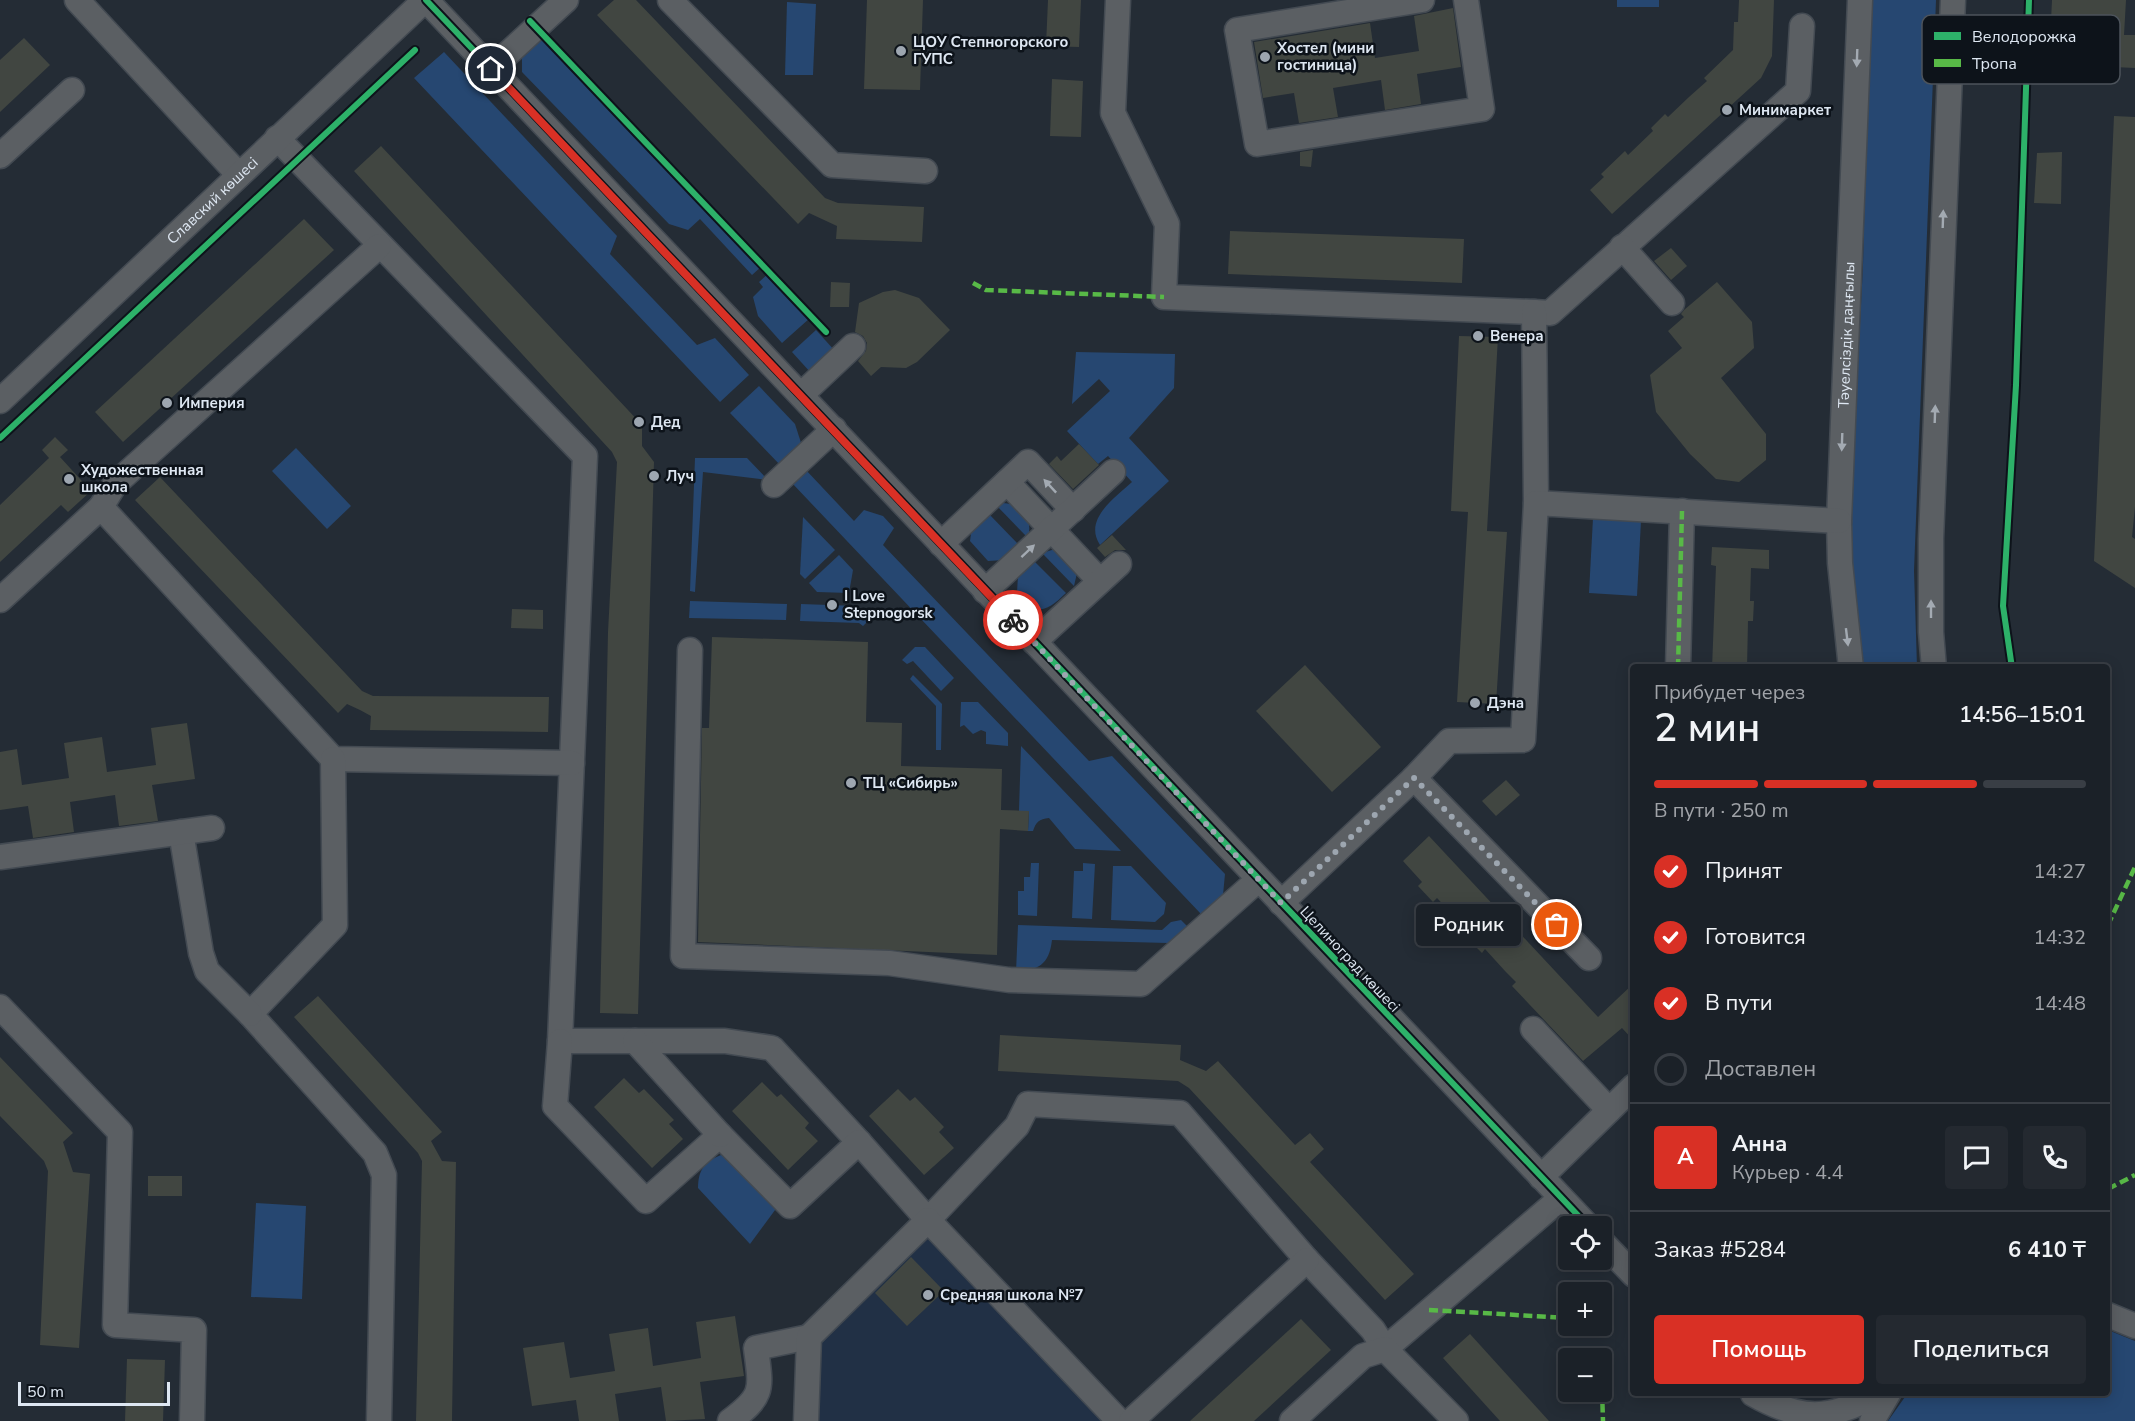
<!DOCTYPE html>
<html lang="ru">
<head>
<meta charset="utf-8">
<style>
  body { margin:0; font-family:"Nunito Sans",sans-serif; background:#242930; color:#f1f3f6; height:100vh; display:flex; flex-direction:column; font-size:22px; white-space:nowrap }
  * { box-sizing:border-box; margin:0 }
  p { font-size:20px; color:#a0a3a8 }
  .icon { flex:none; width:33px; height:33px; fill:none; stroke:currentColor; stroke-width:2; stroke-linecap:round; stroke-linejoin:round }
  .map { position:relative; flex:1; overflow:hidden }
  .drawer { position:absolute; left:1630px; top:664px; width:480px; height:732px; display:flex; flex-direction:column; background:#1b2128; border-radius:6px; box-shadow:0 3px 15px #0003,0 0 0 2px #393e45 }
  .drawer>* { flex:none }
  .tools { position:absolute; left:1558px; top:1216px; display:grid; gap:12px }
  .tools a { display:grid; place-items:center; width:54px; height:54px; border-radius:6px; background:#1b2128; box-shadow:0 3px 15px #0003,0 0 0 2px #393e45; font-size:30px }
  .scale { position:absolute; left:18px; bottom:15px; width:152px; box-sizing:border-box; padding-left:6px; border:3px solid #dee7f2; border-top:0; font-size:16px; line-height:21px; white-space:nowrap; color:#dee7f2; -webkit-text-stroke:4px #0d131a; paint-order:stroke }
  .pin { position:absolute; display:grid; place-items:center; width:51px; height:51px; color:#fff; margin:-26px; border:3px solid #fff; border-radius:50%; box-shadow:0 2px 6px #0007 }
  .courier { position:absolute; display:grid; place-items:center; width:60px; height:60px; margin:-30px; border:4px solid #d93025; border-radius:50%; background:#fff; color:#222; box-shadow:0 2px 8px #0007 }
  .bubble { position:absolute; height:42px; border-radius:6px; background:#1b2128; box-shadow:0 3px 15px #0003,0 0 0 2px #393e45; font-size:20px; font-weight:600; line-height:42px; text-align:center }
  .summary em { font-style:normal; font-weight:600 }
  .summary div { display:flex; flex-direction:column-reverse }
  .summary { display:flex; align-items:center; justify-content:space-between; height:102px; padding:0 24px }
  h1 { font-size:39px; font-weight:600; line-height:45px }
  .bar { display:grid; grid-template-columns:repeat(4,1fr); gap:9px 6px; align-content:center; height:72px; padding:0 24px }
  .bar i { height:8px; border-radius:4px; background:#393e45 }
  .bar .current { background:#d93025 }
  .bar p { grid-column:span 4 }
  .line { display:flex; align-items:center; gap:15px; padding:0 24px; border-top:2px solid #393e45 }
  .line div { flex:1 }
  .round { display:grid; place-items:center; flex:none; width:63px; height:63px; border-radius:6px; background:#242930 }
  ol { padding:0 24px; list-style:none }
  li { display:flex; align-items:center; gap:18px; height:66px }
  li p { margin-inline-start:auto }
  li .icon { padding:6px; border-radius:50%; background:#d93025; color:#fff; stroke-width:4 }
  li:last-child { color:#a0a3a8 }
  li i { width:33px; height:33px; border:3px solid #393e45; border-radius:50% }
  .action { display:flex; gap:12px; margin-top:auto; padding:12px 24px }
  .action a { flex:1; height:69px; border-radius:6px; background:#d93025; color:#fff; font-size:24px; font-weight:600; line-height:69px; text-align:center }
  .action a+a { background:#242930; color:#f1f3f6 }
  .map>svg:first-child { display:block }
  .built { fill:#213045 }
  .green { fill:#264771 }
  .building { fill:#414641 }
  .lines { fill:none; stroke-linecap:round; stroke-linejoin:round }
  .minor-casing { stroke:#434a52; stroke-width:27 }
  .minor { stroke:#5b5f63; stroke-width:24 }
  .quiet { stroke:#58b947; stroke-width:4.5; stroke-dasharray:9 4.5; stroke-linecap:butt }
  .cycleway-casing { stroke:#0d131a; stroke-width:10 }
  .cycleway { stroke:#2db169; stroke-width:6 }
  .oneway { fill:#a3aab2 }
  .done { stroke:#9da6b0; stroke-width:6; stroke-dasharray:0 10.8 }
  .route { stroke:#d93025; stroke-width:8 }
  .poi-dot { fill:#9da6b0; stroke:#0d131a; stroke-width:2 }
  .labels { text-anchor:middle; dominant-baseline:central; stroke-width:5; stroke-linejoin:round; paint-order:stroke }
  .poi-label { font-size:15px; font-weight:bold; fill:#dee7f2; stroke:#0d131a; text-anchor:start }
  .street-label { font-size:15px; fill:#dee7f2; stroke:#0d131a }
  .key { fill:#0d131a; stroke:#4c535b; stroke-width:1.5 }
  .key-label { font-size:16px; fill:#dee7f2 }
</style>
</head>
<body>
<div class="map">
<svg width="2135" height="1421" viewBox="0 0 2135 1421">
  <rect width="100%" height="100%" fill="#242c35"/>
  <!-- built -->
  <polygon class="built" points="929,1239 943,1245 1108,1421 812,1421 815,1344 916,1246"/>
  <!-- green -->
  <g class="green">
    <rect x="1617" y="0" width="42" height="7"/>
    <polygon points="1870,0 1936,0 1914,571 1917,667 1861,667 1853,594 1850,525 1863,265"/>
    <polygon points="787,2 816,4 813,75 785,75"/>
    <polygon points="544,36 762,266 752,275 700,219 688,230 669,224 522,72 522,56"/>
    <polygon points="444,52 617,236 610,254 697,345 715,338 749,375 720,402 414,78"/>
    <polygon points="769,273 810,318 782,343 758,316 753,297 763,287 759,282"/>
    <polygon points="816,330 835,351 811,373 792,352"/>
    <path d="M1076,352L1175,354L1174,388L1129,438L1169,481L1100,545C1083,519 1115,498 1132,482L1108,456L1098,464L1067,431L1110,391L1099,379L1072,404Z"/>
    <polygon points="759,386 795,424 803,449 783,468 730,413"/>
    <polygon points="296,448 351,506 327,529 272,471"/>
    <polygon points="695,458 747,458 768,480 703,472 695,592 690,591"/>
    <polygon points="805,469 854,521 864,510 883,516 894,528 883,545 1089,761 1112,756 1225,874 1223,895 1201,914 791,482"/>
    <path d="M1003,503C1023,504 1033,520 1028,538L996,505Z"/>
    <polygon points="987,512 1020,546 1004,560 988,561 970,541 972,527"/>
    <polygon points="803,517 835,550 805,579 800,574"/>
    <polygon points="1593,518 1641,521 1637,596 1589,593"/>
    <polygon points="1052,550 1060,550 1077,573 1074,586 1042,553"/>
    <polygon points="839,555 853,570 849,593 817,592 809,583"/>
    <path d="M1034,561L1066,593C1055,603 1049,610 1034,610L1017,592L1018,576Z"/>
    <polygon points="690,601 787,604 786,620 689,618"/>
    <polygon points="801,604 857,606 870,619 863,626 859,623 800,621"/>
    <polygon points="915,647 925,647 954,678 941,691 913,661 907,664 902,660"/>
    <polygon points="913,675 942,704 941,750 936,750 936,706 910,679"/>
    <polygon points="961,702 978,702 1008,733 1008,746 986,744 986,732 981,730 973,734 964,725 960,727"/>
    <path d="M1021,746L1121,851L1075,849L1049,818C1039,819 1036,822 1033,831H1028L1029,811H1019Z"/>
    <polygon points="1031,863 1039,863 1037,916 1018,915 1018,891 1024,891 1024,877 1030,877"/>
    <polygon points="1083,863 1095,864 1092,919 1072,918 1074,871 1083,871"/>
    <polygon points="1113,866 1131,866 1166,903 1164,914 1155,922 1111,920"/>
    <path d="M1181,920L1187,926L1168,943L1052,940C1049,966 1038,969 1016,972L1018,925L1162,930L1171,922Z"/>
    <path d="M721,1155L731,1157L778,1206L750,1244L698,1188C698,1170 705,1161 721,1155Z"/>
    <polygon points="256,1203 306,1206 302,1299 251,1297"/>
    <polygon points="2108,1330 2135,1341 2135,1421 1888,1421 1907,1394 2108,1394"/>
  </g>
  <!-- building -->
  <g class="building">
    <polygon points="614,0 636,0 825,198 838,203 924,207 922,242 836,239 837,226 809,213 798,224 597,15"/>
    <polygon points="867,0 923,0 920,90 864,89"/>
    <polygon points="1048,0 1081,0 1079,47 1046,46"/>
    <polygon points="1739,0 1774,0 1772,56 1761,78 1612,214 1590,190 1604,177 1601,174 1625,151 1628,155 1653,131 1651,128 1665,114 1668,117 1689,97 1707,81 1704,78 1733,50 1734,22 1738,22"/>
    <polygon points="2052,0 2126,0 2124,35 2135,35 2135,68 2049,64"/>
    <polygon points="1453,8 1461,67 1417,74 1421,104 1385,110 1381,80 1333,88 1338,117 1299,123 1294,93 1263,98 1254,42 1370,23 1375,58 1419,51 1414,16"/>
    <polygon points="24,38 50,65 0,112 0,60"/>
    <polygon points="1052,79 1083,81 1081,137 1050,136"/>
    <polygon points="2114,116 2135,117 2135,507 2132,537 2135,539 2135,588 2094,561"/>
    <polygon points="381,146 642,425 642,446 654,462 638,1014 600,1013 608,632 617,462 612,452 354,171"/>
    <polygon points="1313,150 1311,167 1300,166 1300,152"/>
    <polygon points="2062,152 2061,204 2034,203 2037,153"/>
    <polygon points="304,219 334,250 123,442 95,412"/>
    <polygon points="1230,231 1464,239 1462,283 1228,274"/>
    <polygon points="1671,248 1687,266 1671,280 1654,261"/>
    <polygon points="831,282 850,283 849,307 830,307"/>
    <polygon points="1717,282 1752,322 1754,348 1721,378 1766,434 1766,460 1739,482 1716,479 1690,454 1656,412 1650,375 1682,348 1668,331 1684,317 1681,314 1684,310"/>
    <polygon points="895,290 919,298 950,330 917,362 906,368 881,367 871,376 858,361 866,351 867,343 863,336 855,332 859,303 883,292"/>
    <polygon points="1459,336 1498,337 1487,531 1507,532 1496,704 1457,702 1468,512 1451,511"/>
    <polygon points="55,437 68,450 60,457 91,491 68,512 61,505 0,562 0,505 49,458 42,450"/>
    <polygon points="1079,444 1099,465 1073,489 1049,464 1057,456 1061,461"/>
    <polygon points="160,477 362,691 373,696 549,697 548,732 370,730 371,716 360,710 347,704 338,713 135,500"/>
    <polygon points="1112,535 1126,550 1115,550 1105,557 1097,548"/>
    <polygon points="1712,547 1769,550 1769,569 1751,568 1750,601 1754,601 1753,621 1748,621 1747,668 1712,668 1716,566 1711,565"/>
    <polygon points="512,609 543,610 543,629 511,628"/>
    <polygon points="712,637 868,642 866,722 902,723 901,766 1002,769 1001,810 1029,811 1028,831 1000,829 997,955 698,942 702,728 709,728"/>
    <polygon points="1305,665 1381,747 1332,792 1256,711"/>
    <polygon points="187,723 195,779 152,785 158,821 119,826 115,795 70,802 74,832 33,838 28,806 0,810 0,752 17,749 22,785 69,778 64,743 102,737 107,772 156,765 151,728"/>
    <polygon points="1506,780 1520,795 1496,816 1482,801"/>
    <polygon points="1429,836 1598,1017 1634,983 1634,1041 1622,1028 1583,1061 1512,986 1516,982 1505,971 1485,949 1482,953 1465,936 1469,932 1437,898 1433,902 1418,886 1422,882 1403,861"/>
    <polygon points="318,996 442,1132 431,1141 442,1161 456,1162 452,1421 416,1421 422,1161 418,1153 294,1017"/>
    <polygon points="1000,1035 1181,1045 1180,1060 1206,1071 1218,1061 1295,1145 1310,1133 1324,1149 1310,1162 1414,1274 1385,1300 1189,1088 1178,1081 998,1071"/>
    <polygon points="0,1057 73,1133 63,1142 73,1172 90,1174 79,1348 40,1345 48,1171 44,1161 0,1116"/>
    <polygon points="624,1078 639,1093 644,1089 674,1120 669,1124 683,1139 652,1168 594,1107"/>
    <polygon points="762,1082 777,1097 781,1094 809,1123 805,1128 818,1141 788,1170 732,1111"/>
    <polygon points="898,1089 910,1101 915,1097 944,1127 939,1132 954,1148 924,1175 869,1116"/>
    <rect x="148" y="1176" width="34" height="20"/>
    <polygon points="911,1257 944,1291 907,1326 875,1293"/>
    <polygon points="735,1316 744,1376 700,1382 705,1419 666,1421 661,1387 615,1394 619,1421 579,1421 576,1400 532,1406 523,1348 564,1342 570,1378 615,1371 609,1334 648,1328 653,1366 701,1358 696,1322"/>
    <polygon points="1301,1319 1331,1350 1254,1421 1190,1421"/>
    <polygon points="1470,1334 1549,1421 1500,1421 1443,1358"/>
    <polygon points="127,1359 165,1360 163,1421 125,1421"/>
  </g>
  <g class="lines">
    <!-- minor casing -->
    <g class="minor-casing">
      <g id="minor">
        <polyline points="77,0 239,175"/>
        <polyline points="426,0 1589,1227"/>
        <polyline points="670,0 832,165 925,171"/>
        <polyline points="1118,0 1113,113 1167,224 1164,297 1534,312 1550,313 1798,91 1802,26"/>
        <polyline points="1422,0 1237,30 1257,144 1482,109 1466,0"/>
        <polyline points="491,69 566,0"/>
        <polyline points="277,138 585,456 560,1041 725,1041 772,1048 859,1142"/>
        <polyline points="0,156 72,90"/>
        <polyline points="1622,247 1672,303"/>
        <polyline points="1534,312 1536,503"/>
        <polyline points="801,395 853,346"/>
        <path id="s1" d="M0,401L425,0"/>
        <polyline points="1007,482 1100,581"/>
        <polyline points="774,485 834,429"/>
        <polyline points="101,507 115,484 379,246"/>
        <polyline points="941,544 1028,462 1073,510"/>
        <polyline points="985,591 1113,472"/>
        <polyline points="0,600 101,507 333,759 572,763"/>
        <polyline points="1034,642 1119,564"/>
        <polyline points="690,650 683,956 889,963 1009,980 1141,984 1258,880"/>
        <polyline points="1678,668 1682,511"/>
        <path id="s2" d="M1851,668L1840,563L1839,521L1860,0"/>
        <polyline points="1934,668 1931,632 1931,539 1953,0"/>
        <polyline points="333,759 335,925 250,1014 375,1153 384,1175 379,1421"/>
        <polyline points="1414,778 1589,958"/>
        <polyline points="181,832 201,953 207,971 250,1014"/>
        <polyline points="0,857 212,828"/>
        <polyline points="1281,903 1414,778 1449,741 1523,740 1536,503 1839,521"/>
        <polyline points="0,1007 120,1132 115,1325 194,1330 192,1421"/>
        <polyline points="1533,1029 1609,1110"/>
        <polyline points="560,1041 555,1106 646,1201 720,1135 790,1206 859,1142 928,1220 1017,1126 1028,1104 1180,1113 1307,1260 1373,1330 1385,1349 1561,1198"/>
        <polyline points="635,1041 720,1135"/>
        <polyline points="1541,1177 1634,1086"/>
        <polyline points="1602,1242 1634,1275"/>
        <polyline points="2108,1315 2135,1326"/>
        <path d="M1753,1394C1800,1421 1830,1421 1877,1394"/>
        <path d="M730,1421C765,1395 761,1389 756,1348L809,1337"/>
        <polyline points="806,1421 809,1337 928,1220 1119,1421"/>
        <polyline points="1131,1421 1307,1260"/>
        <polyline points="1292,1421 1363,1356 1385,1349 1456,1421"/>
        <polyline points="1872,1421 1888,1394"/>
      </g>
    </g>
    <!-- minor -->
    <use href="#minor" class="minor"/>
    <!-- quiet -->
    <g class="quiet">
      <polyline points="973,283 986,290 1164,297"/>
      <polyline points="1678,668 1682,511"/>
      <polyline points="2108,925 2135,867"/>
      <polyline points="2108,1189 2135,1175"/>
      <polyline points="1429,1310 1569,1318"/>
      <polyline points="1601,1347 1601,1359"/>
      <polyline points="1602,1390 1603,1421"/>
    </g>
    <!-- cycleway casing -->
    <g class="cycleway-casing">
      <g id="cycleway">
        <polyline points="426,0 1589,1227"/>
        <polyline points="530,21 826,332"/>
        <polyline points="0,438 415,50"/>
        <polyline points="2012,668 2003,606 2016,385 2029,0"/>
      </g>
    </g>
    <!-- cycleway -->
    <use href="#cycleway" class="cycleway"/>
  </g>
  <!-- one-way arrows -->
  <defs><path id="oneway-solid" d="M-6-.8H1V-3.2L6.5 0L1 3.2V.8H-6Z" transform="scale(1.5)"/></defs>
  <g class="oneway">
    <use href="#oneway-solid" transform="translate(1857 58) rotate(92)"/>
    <use href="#oneway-solid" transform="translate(1943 219) rotate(-88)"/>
    <use href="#oneway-solid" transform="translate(1935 414) rotate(-88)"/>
    <use href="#oneway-solid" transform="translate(1842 442) rotate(92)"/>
    <use href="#oneway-solid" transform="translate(1050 486) rotate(-133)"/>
    <use href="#oneway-solid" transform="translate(1028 551) rotate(-43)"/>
    <use href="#oneway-solid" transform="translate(1931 609) rotate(-90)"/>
    <use href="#oneway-solid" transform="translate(1847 637) rotate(83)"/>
  </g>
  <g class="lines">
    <!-- done -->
    <polyline class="done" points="1013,620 1281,903 1414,778 1557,925"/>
    <!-- route -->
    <polyline class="route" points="491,69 1013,620"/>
  </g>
  <!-- markers -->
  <g class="poi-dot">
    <circle cx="901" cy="51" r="6"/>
    <circle cx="1265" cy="57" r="6"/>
    <circle cx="1727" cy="110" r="6"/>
    <circle cx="1478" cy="336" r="6"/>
    <circle cx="167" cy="403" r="6"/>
    <circle cx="639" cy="422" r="6"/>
    <circle cx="654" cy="476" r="6"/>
    <circle cx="69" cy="479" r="6"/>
    <circle cx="832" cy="605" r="6"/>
    <circle cx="1475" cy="703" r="6"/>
    <circle cx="851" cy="783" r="6"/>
    <circle cx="928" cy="1295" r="6"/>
  </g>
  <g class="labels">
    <!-- poi labels -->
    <g class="poi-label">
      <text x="913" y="42">ЦОУ Степногорского<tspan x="913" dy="17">ГУПС</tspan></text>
      <text x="1277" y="48">Хостел (мини<tspan x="1277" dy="17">гостиница)</tspan></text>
      <text x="1739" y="110">Минимаркет</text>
      <text x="1490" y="336">Венера</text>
      <text x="179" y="403">Империя</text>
      <text x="651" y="422">Дед</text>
      <text x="81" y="470">Художественная<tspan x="81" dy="17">школа</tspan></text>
      <text x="666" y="476">Луч</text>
      <text x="844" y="596">I Love<tspan x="844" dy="17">Stepnogorsk</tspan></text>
      <text x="1487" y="703">Дэна</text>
      <text x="863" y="783">ТЦ «Сибирь»</text>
      <text x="940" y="1295">Средняя школа №7</text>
    </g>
    <!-- street labels -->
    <g class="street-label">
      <text stroke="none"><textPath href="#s1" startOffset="292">Славский көшесі</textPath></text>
      <text stroke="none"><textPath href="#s2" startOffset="334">Тәуелсіздік даңғылы</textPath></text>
      <text transform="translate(1350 959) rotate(47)">Целиноград көшесі</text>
    </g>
  </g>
  <!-- legend -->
  <rect x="1922" y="15" width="198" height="69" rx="9" class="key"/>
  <rect x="1934" y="32" width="27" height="8" fill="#2db169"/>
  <rect x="1934" y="59" width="27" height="8" fill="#58b947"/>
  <g class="key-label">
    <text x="1972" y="42">Велодорожка</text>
    <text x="1972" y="69">Тропа</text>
  </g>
</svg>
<div class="tools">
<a><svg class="icon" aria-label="locate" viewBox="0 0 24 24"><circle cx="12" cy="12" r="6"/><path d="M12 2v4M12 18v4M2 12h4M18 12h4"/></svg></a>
<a>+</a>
<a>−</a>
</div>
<div class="scale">50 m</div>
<div class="pin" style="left:1557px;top:925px;background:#ea580c"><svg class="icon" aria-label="bag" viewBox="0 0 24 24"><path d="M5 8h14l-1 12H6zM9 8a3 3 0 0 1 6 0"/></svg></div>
<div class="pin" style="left:491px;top:69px;background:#1f2937"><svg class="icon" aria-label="home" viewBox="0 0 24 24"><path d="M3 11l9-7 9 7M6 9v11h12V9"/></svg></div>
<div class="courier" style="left:1013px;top:620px"><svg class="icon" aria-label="bike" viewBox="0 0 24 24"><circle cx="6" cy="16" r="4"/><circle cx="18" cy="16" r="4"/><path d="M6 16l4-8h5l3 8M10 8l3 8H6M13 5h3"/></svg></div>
<div class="bubble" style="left:1416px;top:904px;width:105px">Родник</div>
<section class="drawer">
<div class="summary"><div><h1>2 мин</h1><p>Прибудет через</p></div><em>14:56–15:01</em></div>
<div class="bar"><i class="current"></i><i class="current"></i><i class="current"></i><i></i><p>В пути · 250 m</p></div>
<ol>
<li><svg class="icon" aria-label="check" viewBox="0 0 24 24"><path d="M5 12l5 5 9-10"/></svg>Принят<p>14:27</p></li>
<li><svg class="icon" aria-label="check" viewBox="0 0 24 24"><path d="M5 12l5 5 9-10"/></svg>Готовится<p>14:32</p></li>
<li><svg class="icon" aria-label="check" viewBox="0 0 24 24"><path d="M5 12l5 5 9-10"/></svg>В пути<p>14:48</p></li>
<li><i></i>Доставлен</li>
</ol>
<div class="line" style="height:108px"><b class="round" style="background:#d93025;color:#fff">А</b><div><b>Анна</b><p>Курьер · 4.4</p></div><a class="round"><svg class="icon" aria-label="chat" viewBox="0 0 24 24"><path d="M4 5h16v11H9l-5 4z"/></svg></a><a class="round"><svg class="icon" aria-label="phone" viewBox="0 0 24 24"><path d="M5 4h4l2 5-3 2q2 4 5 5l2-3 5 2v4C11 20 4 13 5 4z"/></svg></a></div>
<div class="line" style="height:78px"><div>Заказ #5284</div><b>6 410 ₸</b></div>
<div class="action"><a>Помощь</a><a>Поделиться</a></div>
</section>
</div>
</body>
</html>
